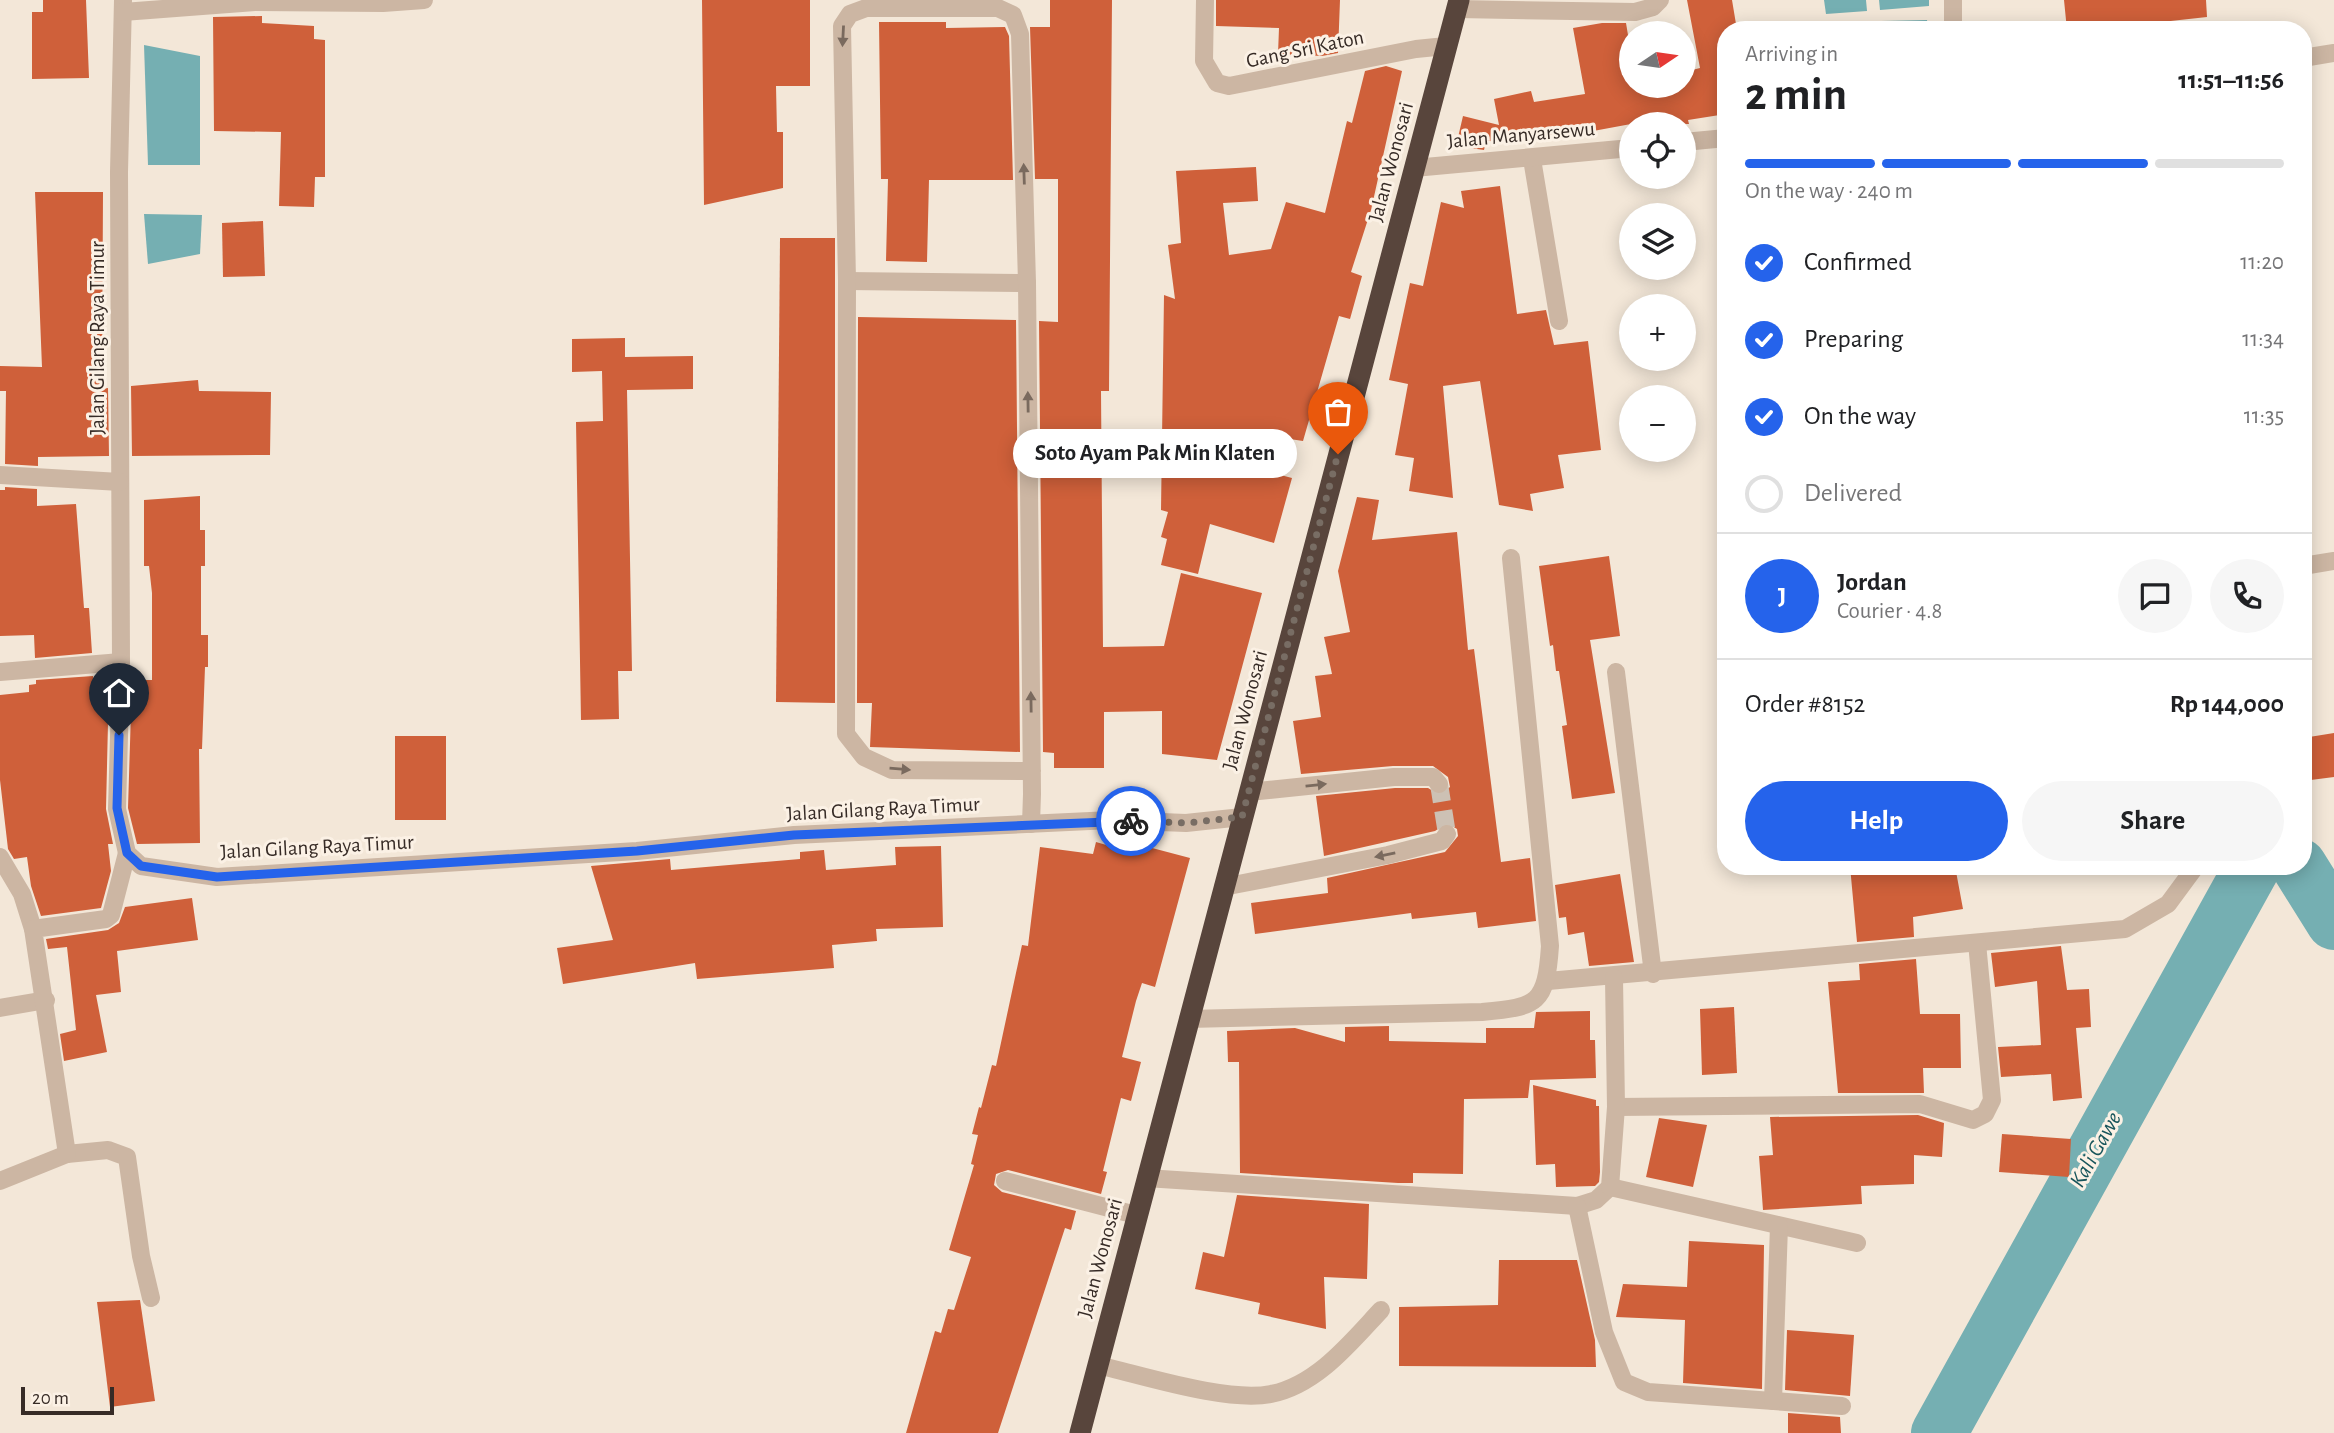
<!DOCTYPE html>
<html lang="en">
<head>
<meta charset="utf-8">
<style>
  body { margin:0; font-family:"Alegreya Sans",sans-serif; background:#f6f6f6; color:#202124; height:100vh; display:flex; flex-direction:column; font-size:26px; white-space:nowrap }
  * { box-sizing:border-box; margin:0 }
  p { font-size:23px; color:#757577 }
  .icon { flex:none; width:38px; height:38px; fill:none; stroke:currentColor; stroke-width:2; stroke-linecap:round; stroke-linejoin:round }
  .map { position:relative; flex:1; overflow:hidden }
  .side { position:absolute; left:1717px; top:21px; width:595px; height:854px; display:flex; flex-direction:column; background:#fff; border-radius:28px; box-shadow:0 4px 18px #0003 }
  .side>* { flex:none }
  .needle { width:46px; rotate:77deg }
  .buttons { position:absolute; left:1619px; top:21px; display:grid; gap:14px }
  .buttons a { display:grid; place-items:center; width:77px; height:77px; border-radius:50%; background:#fff; box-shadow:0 4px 18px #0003; font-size:35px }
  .scale { position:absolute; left:21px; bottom:18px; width:93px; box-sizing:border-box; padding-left:7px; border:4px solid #362b26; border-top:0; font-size:19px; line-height:24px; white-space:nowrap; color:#362b26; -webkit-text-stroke:5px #fbf1e5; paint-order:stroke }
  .pin { position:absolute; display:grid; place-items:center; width:60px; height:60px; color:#fff; margin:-72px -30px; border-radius:50% 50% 50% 0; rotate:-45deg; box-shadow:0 0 7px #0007 }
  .pin .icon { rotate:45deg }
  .courier { position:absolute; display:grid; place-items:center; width:70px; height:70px; margin:-35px; border:5px solid #2563eb; border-radius:50%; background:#fff; color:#222; box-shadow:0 2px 9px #0007 }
  .bubble { position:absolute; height:49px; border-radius:24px; background:#fff; box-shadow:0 4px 18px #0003; font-size:23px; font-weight:600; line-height:49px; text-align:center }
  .overview em { font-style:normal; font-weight:600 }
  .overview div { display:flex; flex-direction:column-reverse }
  .overview { display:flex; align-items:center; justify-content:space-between; height:119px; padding:0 28px }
  h1 { font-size:46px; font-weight:600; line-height:52px }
  .bar { display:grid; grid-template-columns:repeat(4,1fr); gap:10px 7px; align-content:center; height:84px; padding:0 28px }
  .bar i { height:9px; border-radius:5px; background:#e0e0e0 }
  .bar .selected { background:#2563eb }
  .bar p { grid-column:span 4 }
  .line { display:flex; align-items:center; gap:18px; padding:0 28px; border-top:2px solid #e0e0e0 }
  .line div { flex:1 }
  .round { display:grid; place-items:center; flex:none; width:74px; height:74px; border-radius:37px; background:#f6f6f6 }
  ol { padding:0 28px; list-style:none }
  li { display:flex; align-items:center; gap:21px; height:77px }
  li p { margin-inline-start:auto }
  li .icon { padding:7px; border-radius:50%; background:#2563eb; color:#fff; stroke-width:4 }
  li:last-child { color:#757577 }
  li i { width:38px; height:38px; border:4px solid #e0e0e0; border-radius:50% }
  .action { display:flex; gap:14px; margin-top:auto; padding:14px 28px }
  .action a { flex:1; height:80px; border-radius:42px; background:#2563eb; color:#fff; font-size:28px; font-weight:600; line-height:80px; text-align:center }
  .action a+a { background:#f6f6f6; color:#202124 }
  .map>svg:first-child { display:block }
  .water { fill:#75afb2 }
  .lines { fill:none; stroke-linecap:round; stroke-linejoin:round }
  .river { stroke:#75afb2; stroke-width:56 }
  .building { fill:#cf603a }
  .minor-tunnel { stroke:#cdc1b4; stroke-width:18; stroke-dasharray:18 9; stroke-linecap:butt }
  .minor { stroke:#ccb6a3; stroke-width:18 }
  .highway { stroke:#58453c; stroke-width:21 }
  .oneway { fill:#7a6a5e }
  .done { stroke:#786d64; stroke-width:7; stroke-dasharray:0 12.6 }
  .route { stroke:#2563eb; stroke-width:9 }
  .labels { text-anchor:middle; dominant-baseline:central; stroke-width:6; stroke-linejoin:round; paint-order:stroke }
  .street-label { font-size:21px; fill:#362b26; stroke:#fbf1e5 }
  .water-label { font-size:23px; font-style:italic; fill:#18555b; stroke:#fbf1e5 }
</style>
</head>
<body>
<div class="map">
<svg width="2334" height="1433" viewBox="0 0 2334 1433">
  <rect width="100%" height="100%" fill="#f3e7d8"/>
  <!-- water -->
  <g class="water">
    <polygon points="1824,0 1866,0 1867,11 1826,14"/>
    <polygon points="1879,0 1929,0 1929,6 1880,10"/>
    <polygon points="1927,20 1928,30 1882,30 1881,21"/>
    <polygon points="144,45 200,56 200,165 148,165"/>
    <polygon points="144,214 202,215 200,254 148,264"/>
  </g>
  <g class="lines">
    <!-- river -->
    <g class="river">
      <polyline points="2299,866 2334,922"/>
      <polyline points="1939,1433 2253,866"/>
    </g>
  </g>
  <!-- building -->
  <g class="building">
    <polygon points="43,0 86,0 89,78 32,79 32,12 43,12"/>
    <polygon points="702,0 810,0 810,86 776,86 777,132 783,132 783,188 704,205"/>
    <polygon points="1050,0 1112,0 1109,391 1101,391 1103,647 1164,646 1181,573 1262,593 1217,760 1162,754 1162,711 1104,712 1104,768 1054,768 1054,753 1043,752 1039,321 1058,322 1058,179 1035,179 1030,27 1050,27"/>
    <polygon points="1216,0 1340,0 1338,53 1322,56 1278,54 1279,28 1216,26"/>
    <polygon points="1687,0 1732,0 1737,30 1726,30 1726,114 1688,120 1689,124 1631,124 1550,139 1549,129 1486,142 1484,150 1456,146 1463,116 1499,125 1494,99 1531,91 1534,102 1585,94 1573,28 1602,23 1626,23 1631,53 1631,86 1684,86 1684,72 1700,68"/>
    <polygon points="2064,0 2206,0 2207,17 2116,27 2117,30 2067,30"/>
    <polygon points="262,16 262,23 314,26 314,39 325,40 325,177 315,177 314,207 279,206 281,132 214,131 213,17"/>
    <polygon points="879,22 946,22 946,28 1005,27 1009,36 1013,180 929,180 927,262 886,261 888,179 881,179"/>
    <polygon points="1386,66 1402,71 1371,210 1351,272 1362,276 1350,319 1339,316 1303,441 1224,429 1218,459 1292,478 1274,543 1210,524 1198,574 1161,565 1167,539 1161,537 1168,512 1161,510 1164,295 1175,299 1168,245 1181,243 1176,171 1256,167 1258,201 1223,203 1229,255 1271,249 1286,202 1325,213 1347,121 1352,123 1365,71"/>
    <polygon points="1500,186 1517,314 1546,310 1554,345 1588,341 1601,450 1558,455 1564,488 1530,494 1533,511 1499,505 1480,381 1443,386 1453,498 1409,491 1414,458 1395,455 1408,384 1389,380 1410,283 1423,286 1441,202 1464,208 1461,191"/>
    <polygon points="35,192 103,192 102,389 108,388 109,456 38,457 38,466 5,464 6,391 0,391 0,366 42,367"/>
    <polygon points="263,221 265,276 223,277 222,223"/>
    <polygon points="780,238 835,238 835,703 776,702"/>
    <polygon points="858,317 1016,320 1020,752 870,747 872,703 857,703"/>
    <polygon points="625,338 625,357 693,356 693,389 627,390 632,671 618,671 619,719 581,720 576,422 603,421 602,371 572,372 572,339"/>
    <polygon points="198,380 199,391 271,392 270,455 132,456 131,386"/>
    <polygon points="5,487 37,489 37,506 76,504 84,608 89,608 92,653 35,658 34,635 0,636 0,490 5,490"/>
    <polygon points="200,496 200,530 205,530 205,566 201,566 201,635 208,635 208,667 205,667 202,749 199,749 200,843 137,844 128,808 132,680 152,680 152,593 149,566 144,566 144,500"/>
    <polygon points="1357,497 1379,500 1372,540 1457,532 1468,650 1474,649 1501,862 1530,858 1536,921 1478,928 1476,912 1412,919 1411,913 1255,934 1251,903 1328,893 1327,878 1445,852 1458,836 1457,829 1447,823 1435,831 1324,856 1316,796 1395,788 1428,788 1440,795 1450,787 1448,777 1433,766 1393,766 1301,774 1293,721 1321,717 1315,676 1332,674 1324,637 1350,632 1338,571"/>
    <polygon points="1609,556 1620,636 1590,640 1615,793 1572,799 1562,726 1567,725 1559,671 1556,671 1553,645 1550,646 1539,566"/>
    <polygon points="93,676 94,680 109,680 106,809 113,844 108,844 111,871 101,908 41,916 31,886 27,857 14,859 8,849 0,780 0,695 29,692 29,685 36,684 36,680"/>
    <polygon points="2334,733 2334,777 2303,781 2303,738"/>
    <rect x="395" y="736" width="51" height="84"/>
    <polygon points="1096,842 1134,853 1137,844 1190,858 1155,987 1142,983 1136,1001 1122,1057 1141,1062 1131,1101 1121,1098 1103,1171 1107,1172 1101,1194 1008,1170 996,1174 994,1185 1002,1192 1076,1211 1071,1230 1065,1228 998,1433 906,1433 935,1331 941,1333 948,1309 954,1310 971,1257 949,1250 974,1165 971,1164 978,1135 972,1134 979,1107 981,1108 992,1065 996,1066 1022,945 1028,946 1040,847 1093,854"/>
    <polygon points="941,846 943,927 876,929 877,941 832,945 834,968 697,979 695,963 563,984 557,948 613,940 591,866 670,859 671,870 800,859 800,852 824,850 826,870 896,865 895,847"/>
    <polygon points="1850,866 1883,866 1883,874 1925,866 1955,866 1963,909 1913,917 1914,937 1857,942"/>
    <polygon points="1620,874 1634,962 1589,966 1584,932 1568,935 1566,917 1559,918 1555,885"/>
    <polygon points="192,898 198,940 117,951 121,992 96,995 107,1052 64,1061 60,1034 76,1030 67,947 48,949 46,939 108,930 119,923 125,907"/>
    <polygon points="2061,946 2067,990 2089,989 2091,1027 2076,1028 2082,1098 2053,1101 2051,1074 2001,1077 1998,1047 2041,1045 2037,981 1995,987 1991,953"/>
    <polygon points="1916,959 1920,1014 1960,1014 1961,1068 1923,1068 1924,1093 1838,1093 1828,982 1860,980 1859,964"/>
    <polygon points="1734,1007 1737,1073 1702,1075 1700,1009"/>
    <polygon points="1590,1011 1590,1040 1595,1040 1596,1078 1530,1080 1528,1098 1464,1099 1463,1174 1413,1173 1413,1183 1398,1183 1240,1173 1239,1062 1228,1062 1227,1031 1295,1028 1345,1042 1345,1027 1389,1026 1389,1041 1486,1043 1486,1028 1534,1028 1536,1012"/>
    <polygon points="1533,1085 1596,1100 1596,1106 1599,1106 1600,1172 1599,1182 1595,1186 1556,1187 1555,1164 1536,1165"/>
    <polygon points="1918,1115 1944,1123 1942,1157 1914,1155 1914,1184 1861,1186 1862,1204 1763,1210 1759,1156 1773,1155 1770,1117"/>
    <polygon points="1659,1118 1707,1125 1693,1187 1646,1177"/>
    <polygon points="2002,1134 2071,1139 2069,1177 1999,1172"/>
    <polygon points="1237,1195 1369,1204 1367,1279 1324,1277 1326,1329 1258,1314 1260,1303 1195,1289 1203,1252 1224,1257"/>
    <polygon points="1689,1241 1764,1245 1762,1389 1683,1383 1685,1320 1616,1317 1623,1284 1687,1287"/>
    <polygon points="1499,1260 1577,1260 1595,1340 1596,1367 1399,1366 1399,1307 1498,1305"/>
    <polygon points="140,1300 155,1401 110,1407 97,1302"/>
    <polygon points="1787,1330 1854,1335 1850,1396 1785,1390"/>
    <polygon points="1788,1413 1840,1417 1841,1433 1788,1433"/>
  </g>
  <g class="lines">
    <!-- minor-tunnel -->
    <polyline class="minor-tunnel" points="1439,784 1447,834"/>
    <!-- minor -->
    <g class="minor">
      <polyline points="123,0 119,172 121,662 117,809 127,853 141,866 217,877 637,851 794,835 1111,820 1186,823 1242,817"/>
      <polyline points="1205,0 1204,61 1217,83 1229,86 1416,49 1446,46"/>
      <polyline points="1953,0 1953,30"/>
      <polyline points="1457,9 1635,12 1653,7 1660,0"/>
      <polyline points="123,12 255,2 383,3 424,0"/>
      <polyline points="2303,58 2334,53"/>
      <polyline points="1684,142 1726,138"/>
      <polyline points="1532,159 1559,321"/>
      <polyline points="1414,168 1631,148"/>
      <polyline points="847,281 1027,283"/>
      <polyline points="0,475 120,482"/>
      <polyline points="2303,566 2334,561"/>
      <polyline points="0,672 121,662"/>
      <polyline points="1616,672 1653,974"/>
      <polyline points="1249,792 1394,777 1433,777 1439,784"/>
      <polyline points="1031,824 1032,794 1027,283 1020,34 1013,15 998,8 866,8 850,14 842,26 847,281 846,734 864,757 892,770 1032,771"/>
      <polyline points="0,857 22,894 33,929"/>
      <polyline points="1223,887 1388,855 1442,841 1447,834"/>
      <polyline points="1548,981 2125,929 2168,904 2196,866"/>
      <polyline points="0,1008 46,1000"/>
      <path d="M1188,1019L1482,1012C1538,1007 1546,1004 1550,946L1511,558"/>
      <polyline points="1616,1107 1920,1104 1973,1120 1985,1114 1992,1100 1977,943"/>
      <polyline points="67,1154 108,1150 127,1157 141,1256 151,1298"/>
      <polyline points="1146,1178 1577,1206 1596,1200 1610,1187 1616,1107 1614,978"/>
      <polyline points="0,1181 67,1154 33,929 106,919 111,915 127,853"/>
      <polyline points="1005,1181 1136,1215"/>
      <polyline points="1610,1187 1857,1243"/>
      <polyline points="1577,1206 1604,1332 1624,1382 1648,1392 1842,1406"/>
      <path d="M1097,1365C1142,1375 1227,1403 1271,1394C1317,1385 1351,1342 1381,1310"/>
      <polyline points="1773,1401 1779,1226"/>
    </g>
    <!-- highway -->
    <polyline class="highway" points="1080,1433 1459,0"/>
  </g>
  <!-- one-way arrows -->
  <defs><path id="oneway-solid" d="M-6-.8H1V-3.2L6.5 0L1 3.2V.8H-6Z" transform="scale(1.75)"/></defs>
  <g class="oneway">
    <use href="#oneway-solid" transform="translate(843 36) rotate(93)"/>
    <use href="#oneway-solid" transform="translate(1024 174) rotate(-92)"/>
    <use href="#oneway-solid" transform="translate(1028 402) rotate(-91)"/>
    <use href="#oneway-solid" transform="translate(1031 702) rotate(-91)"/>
    <use href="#oneway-solid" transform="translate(900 769) rotate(5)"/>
    <use href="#oneway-solid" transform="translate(1316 785) rotate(-6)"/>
    <use href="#oneway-solid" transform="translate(1385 855) rotate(168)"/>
  </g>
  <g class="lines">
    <!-- done -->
    <polyline class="done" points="1131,821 1186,823 1242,817 1338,454"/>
    <!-- route -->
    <polyline class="route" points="119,735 117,808 127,853 141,866 217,877 637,851 794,835 1131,821"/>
  </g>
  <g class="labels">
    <!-- street labels -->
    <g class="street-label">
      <text transform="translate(1305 49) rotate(-12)">Gang Sri Katon</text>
      <text transform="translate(1521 135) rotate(-5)">Jalan Manyarsewu</text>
      <text transform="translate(1391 162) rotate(-75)">Jalan Wonosari</text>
      <text transform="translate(97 338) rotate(-90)">Jalan Gilang Raya Timur</text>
      <text transform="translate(1245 710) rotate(-75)">Jalan Wonosari</text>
      <text transform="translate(883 809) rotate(-3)">Jalan Gilang Raya Timur</text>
      <text transform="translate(317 847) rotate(-3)">Jalan Gilang Raya Timur</text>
      <text transform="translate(1100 1258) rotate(-75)">Jalan Wonosari</text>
    </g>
    <!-- water labels -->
    <g class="water-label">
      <text transform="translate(2096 1150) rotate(-61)">Kali Gawe</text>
    </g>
  </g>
</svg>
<div class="buttons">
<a><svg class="needle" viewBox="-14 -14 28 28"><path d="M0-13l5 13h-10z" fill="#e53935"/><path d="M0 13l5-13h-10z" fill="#757577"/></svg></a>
<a><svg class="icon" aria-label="locate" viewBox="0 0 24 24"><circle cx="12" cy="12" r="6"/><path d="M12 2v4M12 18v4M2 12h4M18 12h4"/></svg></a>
<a><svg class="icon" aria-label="layers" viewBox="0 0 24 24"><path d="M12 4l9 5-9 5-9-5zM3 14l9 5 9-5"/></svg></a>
<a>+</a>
<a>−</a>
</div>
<div class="scale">20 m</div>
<div class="pin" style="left:1338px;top:454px;background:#ea580c"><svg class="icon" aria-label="bag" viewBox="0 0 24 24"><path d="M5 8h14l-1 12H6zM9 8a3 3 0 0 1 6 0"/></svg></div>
<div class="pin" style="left:119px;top:735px;background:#1f2937"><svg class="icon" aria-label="home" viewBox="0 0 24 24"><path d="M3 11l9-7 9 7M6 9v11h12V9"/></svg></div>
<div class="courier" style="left:1131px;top:821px"><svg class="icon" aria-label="bike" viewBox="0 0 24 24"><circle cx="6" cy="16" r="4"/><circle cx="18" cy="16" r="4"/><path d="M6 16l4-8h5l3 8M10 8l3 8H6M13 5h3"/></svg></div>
<div class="bubble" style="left:1013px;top:429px;width:284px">Soto Ayam Pak Min Klaten</div>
<section class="side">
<div class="overview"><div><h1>2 min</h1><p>Arriving in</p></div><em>11:51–11:56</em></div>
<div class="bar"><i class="selected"></i><i class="selected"></i><i class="selected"></i><i></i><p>On the way · 240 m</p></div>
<ol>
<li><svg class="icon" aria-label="check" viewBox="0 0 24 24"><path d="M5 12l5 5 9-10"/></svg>Confirmed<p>11:20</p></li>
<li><svg class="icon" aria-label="check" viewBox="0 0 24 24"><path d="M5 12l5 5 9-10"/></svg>Preparing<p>11:34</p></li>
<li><svg class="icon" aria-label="check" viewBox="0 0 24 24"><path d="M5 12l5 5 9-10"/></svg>On the way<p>11:35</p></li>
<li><i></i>Delivered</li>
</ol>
<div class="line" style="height:126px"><b class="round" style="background:#2563eb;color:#fff">J</b><div><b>Jordan</b><p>Courier · 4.8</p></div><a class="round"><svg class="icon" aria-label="chat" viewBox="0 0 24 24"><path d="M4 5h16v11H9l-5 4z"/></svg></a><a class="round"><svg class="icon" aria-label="phone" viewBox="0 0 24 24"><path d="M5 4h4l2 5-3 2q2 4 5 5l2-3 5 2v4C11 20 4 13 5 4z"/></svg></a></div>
<div class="line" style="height:91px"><div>Order #8152</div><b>Rp 144,000</b></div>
<div class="action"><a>Help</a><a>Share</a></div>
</section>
</div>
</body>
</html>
